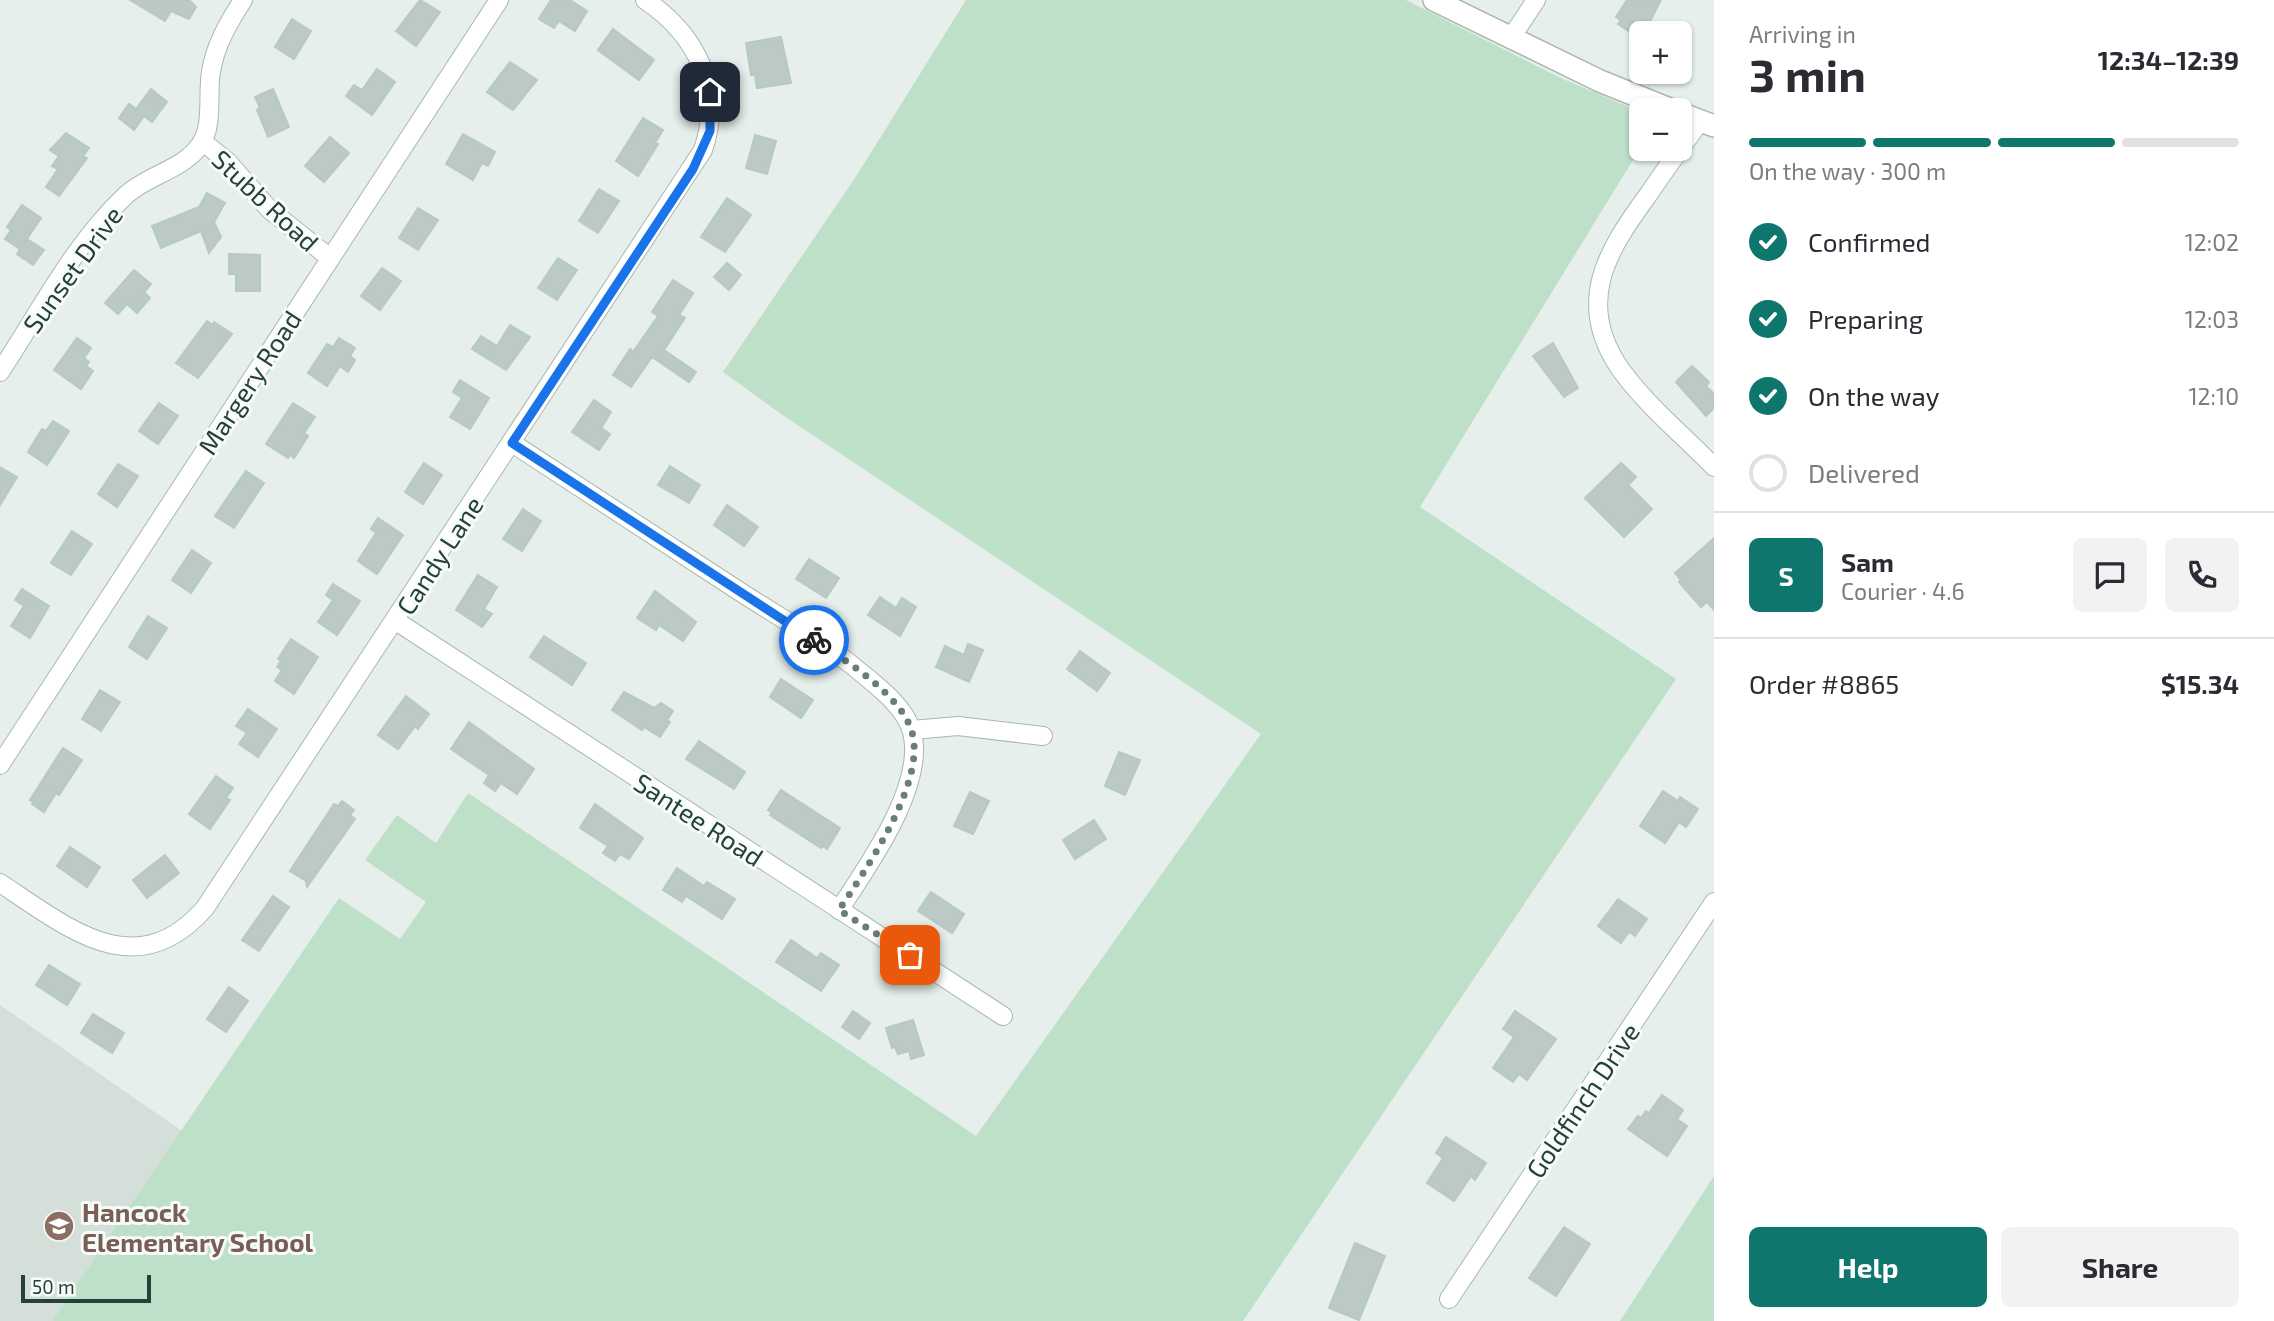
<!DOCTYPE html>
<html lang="en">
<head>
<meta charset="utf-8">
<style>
  body { margin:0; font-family:"Exo 2",sans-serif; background:#f2f2f3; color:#2b2b33; height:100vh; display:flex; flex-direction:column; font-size:26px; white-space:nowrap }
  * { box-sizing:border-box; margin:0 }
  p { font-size:23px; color:#7c7c81 }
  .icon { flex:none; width:38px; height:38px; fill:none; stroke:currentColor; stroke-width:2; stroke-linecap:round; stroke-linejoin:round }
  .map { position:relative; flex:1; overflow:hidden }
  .side { display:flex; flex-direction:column; background:#fff; width:560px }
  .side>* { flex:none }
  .tools { position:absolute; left:1629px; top:21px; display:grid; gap:14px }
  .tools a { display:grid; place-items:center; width:63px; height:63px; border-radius:10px; background:#fff; box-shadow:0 2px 5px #0004; font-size:35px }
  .scale { position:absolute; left:21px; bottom:18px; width:130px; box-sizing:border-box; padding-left:7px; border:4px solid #24423a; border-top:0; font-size:19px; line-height:24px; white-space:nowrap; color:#24423a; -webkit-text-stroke:5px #f7fbf9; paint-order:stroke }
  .pin { position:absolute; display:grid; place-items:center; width:60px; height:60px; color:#fff; margin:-30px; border-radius:14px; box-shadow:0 4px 10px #0006 }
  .courier { position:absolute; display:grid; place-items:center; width:70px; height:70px; margin:-35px; border:5px solid #1a73e8; border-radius:50%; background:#fff; color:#222; box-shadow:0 2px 9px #0007 }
  .overview em { font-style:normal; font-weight:700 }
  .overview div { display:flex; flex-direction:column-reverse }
  .overview { display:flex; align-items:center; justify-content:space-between; height:119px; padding:0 35px }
  h1 { font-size:46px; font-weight:700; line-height:52px }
  .bar { display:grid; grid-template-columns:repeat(4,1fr); gap:10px 7px; align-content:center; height:84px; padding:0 35px }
  .bar i { height:9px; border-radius:5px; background:#e1e1e2 }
  .bar .active { background:#0f766e }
  .bar p { grid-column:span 4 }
  .line { display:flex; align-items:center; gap:18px; padding:0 35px; border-top:2px solid #e1e1e2 }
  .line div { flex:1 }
  .round { display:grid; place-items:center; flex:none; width:74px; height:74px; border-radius:10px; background:#f2f2f3 }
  ol { padding:0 35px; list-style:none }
  li { display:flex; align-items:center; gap:21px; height:77px }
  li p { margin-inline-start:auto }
  li .icon { padding:7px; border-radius:50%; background:#0f766e; color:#fff; stroke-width:4 }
  li:last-child { color:#7c7c81 }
  li i { width:38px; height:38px; border:4px solid #e1e1e2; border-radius:50% }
  .button { display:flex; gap:14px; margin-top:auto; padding:14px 35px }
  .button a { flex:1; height:80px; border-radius:10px; background:#0f766e; color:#fff; font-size:28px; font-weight:700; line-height:80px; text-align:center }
  .button a+a { background:#f2f2f3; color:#2b2b33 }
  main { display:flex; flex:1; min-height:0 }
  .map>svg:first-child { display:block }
  .built { fill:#d4dfda }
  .green { fill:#bfe0c8 }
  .building { fill:#bbcac4; stroke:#b8c9c2; stroke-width:2 }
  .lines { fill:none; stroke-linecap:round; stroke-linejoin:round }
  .minor-casing { stroke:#a8b8b2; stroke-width:20 }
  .tertiary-casing { stroke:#a8b8b2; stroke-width:24 }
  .minor { stroke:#fff; stroke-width:18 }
  .tertiary { stroke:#fff; stroke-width:21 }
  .done { stroke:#687f78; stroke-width:7; stroke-dasharray:0 12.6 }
  .route { stroke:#1a73e8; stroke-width:9 }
  .labels { text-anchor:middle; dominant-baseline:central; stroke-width:6; stroke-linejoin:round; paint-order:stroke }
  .street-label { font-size:26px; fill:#24423a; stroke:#f7fbf9 }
  .education-label { font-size:26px; font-weight:bold; fill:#785e54; stroke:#f7fbf9; text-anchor:start }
</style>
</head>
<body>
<main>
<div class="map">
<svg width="1714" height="1321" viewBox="0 0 1714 1321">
  <rect width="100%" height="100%" fill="#e6efeb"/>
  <!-- built -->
  <polygon class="built" points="0,1005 182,1131 52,1321 0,1321"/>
  <!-- green -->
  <g class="green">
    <polygon points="966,0 1406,0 1563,79 1641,112 1641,147 1420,507 1676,679 1243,1321 52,1321 339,898 400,939 426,902 365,860 397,815 436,843 468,793 976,1136 1261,734 784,416 723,372 857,175"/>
    <polygon points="1714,1176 1714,1321 1620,1321"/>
  </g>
  <!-- building -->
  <g class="building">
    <polygon points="130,0 189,0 196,7 189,19 171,11 165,21"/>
    <polygon points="420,0 440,12 416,46 396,31"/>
    <polygon points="551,0 570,0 587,11 575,31 559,21 554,28 539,19"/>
    <polygon points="1627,0 1661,0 1648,25 1660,33 1642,33 1642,40 1618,24 1621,20 1616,17"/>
    <polygon points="292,19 311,31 294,59 275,47"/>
    <polygon points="613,29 654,60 639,80 598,50"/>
    <polygon points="781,37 791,83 757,88 755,75 751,75 746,43"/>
    <polygon points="510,62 537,80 513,110 487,92"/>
    <polygon points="377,69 395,82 372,115 346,96 354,85 362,90"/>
    <polygon points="151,89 167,102 152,122 144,116 134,130 119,118 129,104 136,109"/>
    <polygon points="273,89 289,127 268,137 257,110 260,108 255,97"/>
    <polygon points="643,118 663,130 655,143 658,144 638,176 616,161"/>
    <polygon points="66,133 89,148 83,156 87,158 59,196 46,187 58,169 52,166 59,156 50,150"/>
    <polygon points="463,134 495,152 488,166 482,163 473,180 446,164"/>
    <polygon points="755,135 776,141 767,174 746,168"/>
    <polygon points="330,137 349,153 324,182 305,166"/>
    <polygon points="599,189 619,201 598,233 579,221"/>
    <polygon points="207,193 225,203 214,222 221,237 209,253 201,231 161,248 152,226 199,207"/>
    <polygon points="727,198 751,215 725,252 701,237"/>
    <polygon points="22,205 41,218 20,249 5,239 11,230 7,227"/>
    <polygon points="418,208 438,220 418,250 399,238"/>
    <polygon points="27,239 44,250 33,265 17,254"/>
    <polygon points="229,254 260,255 260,291 236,291 236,274 229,274"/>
    <polygon points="558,258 577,270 557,300 538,288"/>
    <polygon points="727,263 741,275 729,290 714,277"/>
    <polygon points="382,268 401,281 380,310 361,296"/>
    <polygon points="134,270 151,284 144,292 150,298 137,313 127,304 118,314 105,303"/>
    <polygon points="673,280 693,293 679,315 685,318 664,350 696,372 689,382 652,357 631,387 613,375 630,349 633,352 658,316 652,312"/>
    <polygon points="207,321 213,325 214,322 232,334 198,378 176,363"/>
    <polygon points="510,325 530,337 506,370 472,349 481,336 497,346"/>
    <polygon points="77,338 91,348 84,358 89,362 86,366 93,371 81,389 54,370"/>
    <polygon points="339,338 355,348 350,356 355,360 348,372 340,366 327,386 308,373 327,344 333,347"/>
    <polygon points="1553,343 1578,388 1564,397 1533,356"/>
    <polygon points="1692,366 1709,382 1706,386 1714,394 1714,408 1706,416 1676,382"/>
    <polygon points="460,380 489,398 470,429 450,417 462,398 453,392"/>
    <polygon points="594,400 611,412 601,428 610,434 599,450 572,432"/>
    <polygon points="159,403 178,416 158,444 139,431"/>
    <polygon points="293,403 315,417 304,433 308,436 294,458 290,455 288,458 266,444"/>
    <polygon points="53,421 69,431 47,465 28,452 42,429 46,431"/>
    <polygon points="424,463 442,475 423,504 405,492"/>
    <polygon points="1621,463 1636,477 1628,485 1652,509 1624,537 1585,498"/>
    <polygon points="118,464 138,476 117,507 98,494"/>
    <polygon points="670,466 700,485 689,503 658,485"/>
    <polygon points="0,467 17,477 0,505"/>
    <polygon points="246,471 264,483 234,528 215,516"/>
    <polygon points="727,505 758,527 744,546 714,525"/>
    <polygon points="523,509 541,521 522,551 503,539"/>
    <polygon points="378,518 403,535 377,574 358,561 376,533 371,529"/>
    <polygon points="72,531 92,544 71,575 51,563"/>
    <polygon points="1714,538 1714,610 1707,602 1701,607 1679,582 1681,580 1675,573"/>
    <polygon points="192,550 211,563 191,593 172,580"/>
    <polygon points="809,559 839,578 826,598 796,579"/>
    <polygon points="478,575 497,587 484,609 492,614 482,627 456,610"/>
    <polygon points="333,584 360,601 337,635 318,622 333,600 326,595"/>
    <polygon points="22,589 49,606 30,638 11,626 24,606 15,600"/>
    <polygon points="655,591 696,622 683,641 659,625 656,630 637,618"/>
    <polygon points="880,597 896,608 902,598 916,607 900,636 868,615"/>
    <polygon points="148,616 167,628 147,659 129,647"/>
    <polygon points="544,636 586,663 572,685 530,657"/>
    <polygon points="291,639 318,657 294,694 275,681 282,670 277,667 281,661 278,659"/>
    <polygon points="968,644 983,650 969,682 936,667 945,646 964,655"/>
    <polygon points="1080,651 1110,673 1097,691 1067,669"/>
    <polygon points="781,679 813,700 801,718 770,697"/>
    <polygon points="100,690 120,702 101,731 82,719"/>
    <polygon points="624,692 654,708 661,703 673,711 667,720 670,722 660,737 644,727 642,730 612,710"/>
    <polygon points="406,696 429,714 418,729 415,726 398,749 378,735"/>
    <polygon points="248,709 277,729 258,757 239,744 247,733 236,726"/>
    <polygon points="469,722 534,769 517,794 501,783 495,791 484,783 489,775 451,749"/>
    <polygon points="699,741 745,772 734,789 686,759"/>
    <polygon points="63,748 82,760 59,795 56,793 44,812 32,804 33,802 30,800"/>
    <polygon points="1119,752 1140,760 1125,795 1105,786"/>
    <polygon points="216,776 233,788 226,798 230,800 210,829 189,814"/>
    <polygon points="781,790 840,828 827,849 823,846 821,848 770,815 772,813 768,810"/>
    <polygon points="1663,791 1678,801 1680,797 1698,809 1686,827 1679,822 1665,843 1640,826"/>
    <polygon points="970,792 989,801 973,834 954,826"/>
    <polygon points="342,801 354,810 350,815 355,819 307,887 306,881 290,871 334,804 338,806"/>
    <polygon points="595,804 643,838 629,859 620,854 615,861 603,853 608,846 580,828"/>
    <polygon points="1094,820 1106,839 1075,859 1063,840"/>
    <polygon points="70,847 100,867 87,887 57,866"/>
    <polygon points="165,855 179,873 147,898 133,880"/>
    <polygon points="677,868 704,886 707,882 735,899 722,919 686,896 682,902 663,890"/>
    <polygon points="931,892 964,914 952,933 918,911"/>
    <polygon points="273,896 289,907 259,951 242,940"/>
    <polygon points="1618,899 1647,919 1635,936 1629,932 1621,943 1598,926"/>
    <polygon points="791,940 817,958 821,953 839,965 821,991 776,962"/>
    <polygon points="49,965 80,984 67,1005 36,985"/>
    <polygon points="229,987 248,1001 226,1032 207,1019"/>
    <polygon points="853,1011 870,1023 859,1039 842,1027"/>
    <polygon points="1515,1011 1556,1039 1527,1080 1519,1074 1513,1082 1493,1068 1514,1037 1503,1029"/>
    <polygon points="93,1014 124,1033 112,1053 81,1033"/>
    <polygon points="913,1020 924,1055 911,1059 909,1051 898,1054 895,1047 892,1048 886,1028"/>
    <polygon points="1662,1095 1683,1110 1677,1119 1687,1126 1667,1156 1628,1129 1638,1116 1641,1118 1646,1111 1649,1113"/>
    <polygon points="1446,1137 1486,1163 1475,1180 1471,1176 1454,1201 1427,1183 1443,1158 1436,1153"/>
    <polygon points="1564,1227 1590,1244 1556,1296 1529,1278"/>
    <polygon points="1355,1243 1385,1256 1359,1320 1329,1308"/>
  </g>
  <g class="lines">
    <!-- minor casing -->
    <g class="minor-casing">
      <g id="minor">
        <polyline points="1511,38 1536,0"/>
        <path d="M1701,120C1683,145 1665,170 1648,195C1607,251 1574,303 1621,370C1647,406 1684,436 1714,467"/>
        <polyline points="203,142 227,161 270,210 330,258"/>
        <path d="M0,372C39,313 74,244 126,195C148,175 184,169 200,145C214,126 207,94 211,72C215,45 229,22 243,0"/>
        <path d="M512,443C589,493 666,543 742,593C779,617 819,639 853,666C873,683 905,705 912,732C926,786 867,867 839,910"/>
        <polyline points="396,621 1003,1016"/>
        <polyline points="912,730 958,726 1043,736"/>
        <polyline points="0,765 499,0"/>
        <path d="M0,883C67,927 136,987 205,908L703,150C724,89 696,34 645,0"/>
        <polyline points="1449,1299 1714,902"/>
      </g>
    </g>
    <!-- tertiary casing -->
    <g class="tertiary-casing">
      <g id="tertiary">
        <polyline points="1434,0 1600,81 1672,110"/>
        <polyline points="1680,113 1714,126"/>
      </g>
    </g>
    <!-- minor -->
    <use href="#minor" class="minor"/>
    <!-- tertiary -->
    <use href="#tertiary" class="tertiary"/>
  </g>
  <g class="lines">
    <!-- done -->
    <path class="done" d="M814,640C844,659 899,694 911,729C929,779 866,869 839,910L910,955"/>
    <!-- route -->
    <polyline class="route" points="710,92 710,131 693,169 512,443 814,640"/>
  </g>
  <!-- icons -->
  <defs>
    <g id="school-disc" transform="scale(1.575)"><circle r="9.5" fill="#8d6e63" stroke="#f7fbf9"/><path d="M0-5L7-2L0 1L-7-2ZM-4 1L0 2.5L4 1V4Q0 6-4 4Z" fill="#fff"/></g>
  </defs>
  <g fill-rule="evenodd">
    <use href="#school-disc" x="59" y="1226"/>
  </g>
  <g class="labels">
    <!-- street labels -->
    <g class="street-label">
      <text transform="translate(266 200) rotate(43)">Stubb Road</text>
      <text transform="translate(72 269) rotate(-54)">Sunset Drive</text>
      <text transform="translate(249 382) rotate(-57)">Margery Road</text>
      <text transform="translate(439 555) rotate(-57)">Candy Lane</text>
      <text transform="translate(699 819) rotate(33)">Santee Road</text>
      <text transform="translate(1582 1100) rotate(-56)">Goldfinch Drive</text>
    </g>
    <!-- education labels -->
    <g class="education-label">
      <text x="82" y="1211">Hancock<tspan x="82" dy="30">Elementary School</tspan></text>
    </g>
  </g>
</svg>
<div class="tools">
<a>+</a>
<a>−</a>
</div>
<div class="scale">50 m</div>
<div class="pin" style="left:910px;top:955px;background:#ea580c"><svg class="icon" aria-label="bag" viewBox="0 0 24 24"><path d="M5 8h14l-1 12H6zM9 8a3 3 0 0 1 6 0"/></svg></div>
<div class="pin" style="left:710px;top:92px;background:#1f2937"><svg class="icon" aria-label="home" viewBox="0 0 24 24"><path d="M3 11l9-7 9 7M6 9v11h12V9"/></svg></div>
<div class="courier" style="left:814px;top:640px"><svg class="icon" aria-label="bike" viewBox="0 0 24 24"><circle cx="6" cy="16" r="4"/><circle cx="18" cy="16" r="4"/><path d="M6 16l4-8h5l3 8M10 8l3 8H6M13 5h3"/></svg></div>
</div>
<section class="side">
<div class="overview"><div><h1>3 min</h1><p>Arriving in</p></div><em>12:34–12:39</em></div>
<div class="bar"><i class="active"></i><i class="active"></i><i class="active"></i><i></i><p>On the way · 300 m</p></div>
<ol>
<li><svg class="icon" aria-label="check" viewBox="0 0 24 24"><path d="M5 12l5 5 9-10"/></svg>Confirmed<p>12:02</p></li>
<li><svg class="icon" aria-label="check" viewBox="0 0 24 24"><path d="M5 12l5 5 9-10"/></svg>Preparing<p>12:03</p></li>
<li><svg class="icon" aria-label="check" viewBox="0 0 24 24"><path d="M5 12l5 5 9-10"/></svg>On the way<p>12:10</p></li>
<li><i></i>Delivered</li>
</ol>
<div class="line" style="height:126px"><b class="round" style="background:#0f766e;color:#fff">S</b><div><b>Sam</b><p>Courier · 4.6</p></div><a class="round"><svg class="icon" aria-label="chat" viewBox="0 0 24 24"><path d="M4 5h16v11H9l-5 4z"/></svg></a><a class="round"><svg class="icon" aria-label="phone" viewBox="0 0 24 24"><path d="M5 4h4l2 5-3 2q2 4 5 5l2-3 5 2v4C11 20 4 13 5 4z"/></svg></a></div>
<div class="line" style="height:91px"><div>Order #8865</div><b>$15.34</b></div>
<div class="button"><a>Help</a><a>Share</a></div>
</section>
</main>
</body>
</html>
